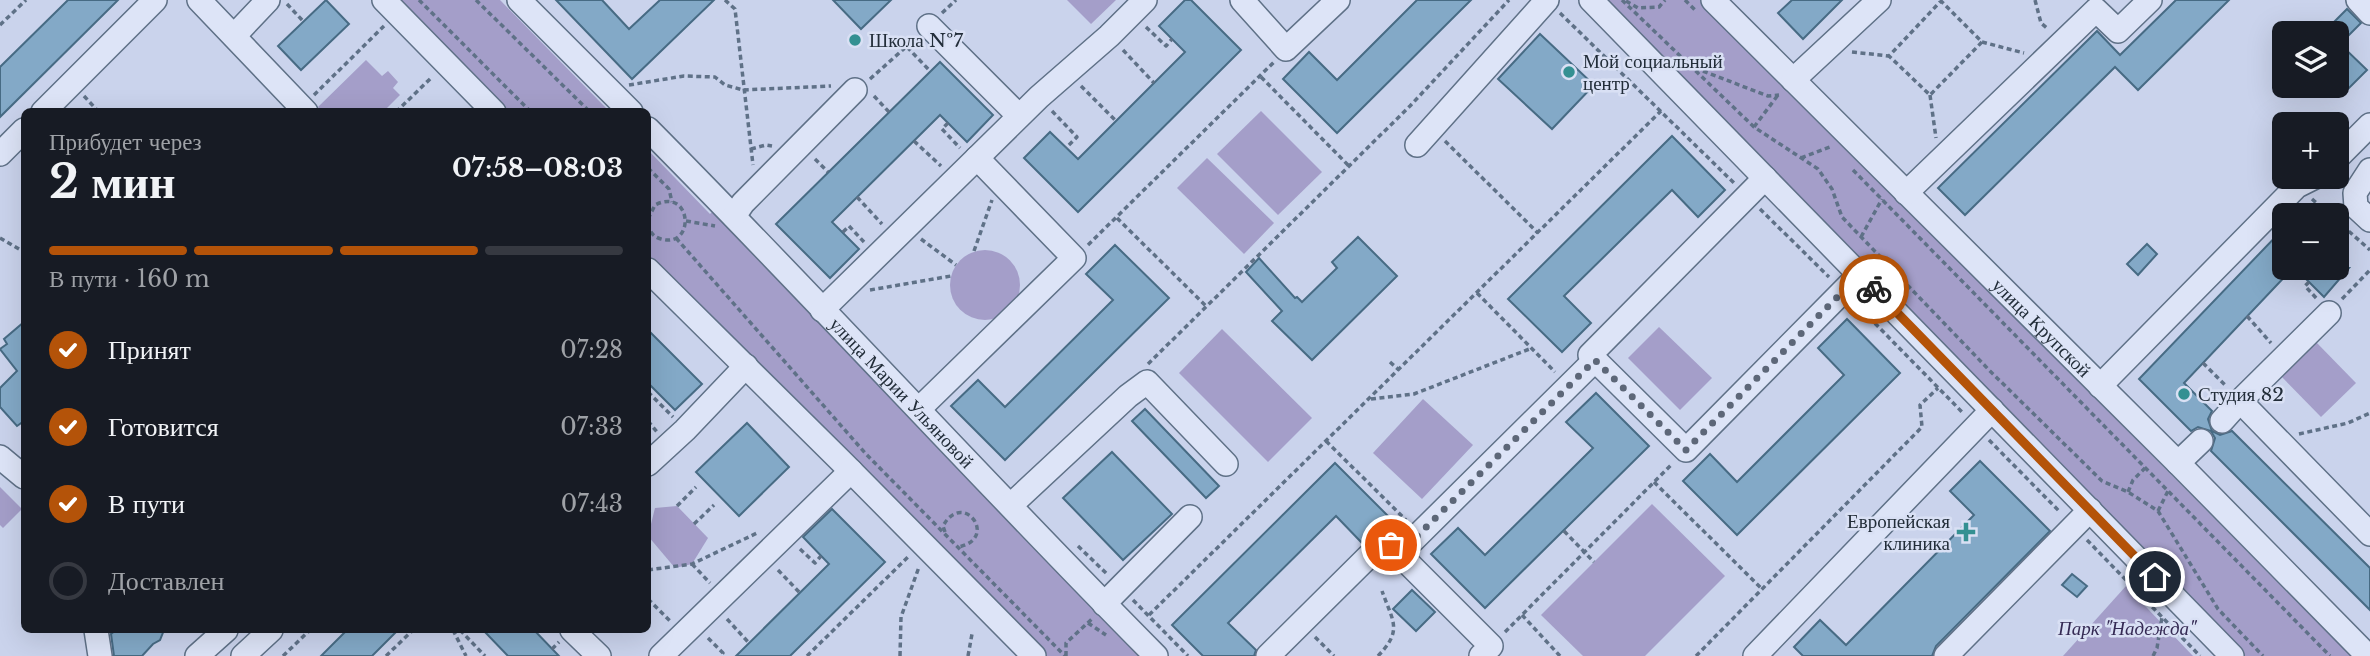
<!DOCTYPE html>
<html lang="ru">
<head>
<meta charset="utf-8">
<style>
  body { margin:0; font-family:"Libre Baskerville",serif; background:#242831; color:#f1f3f6; height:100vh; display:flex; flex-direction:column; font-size:26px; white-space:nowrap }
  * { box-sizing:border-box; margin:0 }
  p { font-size:23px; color:#9ea1a6 }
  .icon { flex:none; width:38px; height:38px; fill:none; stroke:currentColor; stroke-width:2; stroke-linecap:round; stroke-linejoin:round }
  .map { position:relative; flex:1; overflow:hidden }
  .drawer { position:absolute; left:21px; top:108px; width:630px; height:525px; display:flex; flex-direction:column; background:#171b24; border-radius:10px; box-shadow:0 7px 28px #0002 }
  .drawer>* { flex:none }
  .fabs { position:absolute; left:2272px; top:21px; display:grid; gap:14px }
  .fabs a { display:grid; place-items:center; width:77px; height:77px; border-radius:10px; background:#171b24; box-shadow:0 7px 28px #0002; font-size:35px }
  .pin { position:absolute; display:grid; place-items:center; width:60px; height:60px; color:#fff; margin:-30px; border:4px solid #fff; border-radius:50%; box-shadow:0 2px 7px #0007 }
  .courier { position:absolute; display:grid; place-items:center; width:70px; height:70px; margin:-35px; border:5px solid #b45309; border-radius:50%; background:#fff; color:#222; box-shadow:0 2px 9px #0007 }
  .head em { font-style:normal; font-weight:800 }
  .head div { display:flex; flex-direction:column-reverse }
  .head { display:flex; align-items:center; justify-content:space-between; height:119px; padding:0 28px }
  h1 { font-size:46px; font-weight:800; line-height:52px }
  .bar { display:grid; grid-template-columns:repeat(4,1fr); gap:10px 7px; align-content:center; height:84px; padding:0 28px }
  .bar i { height:9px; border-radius:5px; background:#363941 }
  .bar .on { background:#b45309 }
  .bar p { grid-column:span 4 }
  ol { padding:0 28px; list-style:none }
  li { display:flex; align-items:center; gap:21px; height:77px }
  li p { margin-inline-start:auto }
  li .icon { padding:7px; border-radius:50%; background:#b45309; color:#fff; stroke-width:4 }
  li:last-child { color:#9ea1a6 }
  li i { width:38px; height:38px; border:4px solid #363941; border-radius:50% }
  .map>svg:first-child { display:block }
  .green { fill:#a49ec9 }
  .building { fill:#83a9c7; stroke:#476b84; stroke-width:2 }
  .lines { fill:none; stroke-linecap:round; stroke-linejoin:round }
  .minor-casing { stroke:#5f7187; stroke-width:26 }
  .path { stroke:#5f7187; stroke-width:3.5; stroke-dasharray:5 3.5; stroke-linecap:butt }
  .minor { stroke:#dde4f7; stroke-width:23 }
  .done { stroke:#5d6778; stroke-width:7; stroke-dasharray:0 12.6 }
  .route { stroke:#b45309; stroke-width:9 }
  .poi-dot { fill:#349092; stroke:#d9e0f4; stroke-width:2.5 }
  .labels { text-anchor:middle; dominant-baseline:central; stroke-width:5; stroke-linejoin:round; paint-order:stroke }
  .poi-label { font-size:19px; fill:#222d39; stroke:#d9e0f4; text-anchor:start }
  .street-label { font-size:19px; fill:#222d39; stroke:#d9e0f4 }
  .park-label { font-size:19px; font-style:italic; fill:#352a54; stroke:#d9e0f4 }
</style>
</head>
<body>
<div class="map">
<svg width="2370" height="656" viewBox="0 0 2370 656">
  <rect width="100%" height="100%" fill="#cad3ec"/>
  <!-- green -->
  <g class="green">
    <polygon points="393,0 500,0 610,112 503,112"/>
    <polygon points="1067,0 1116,0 1091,24"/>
    <polygon points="1600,0 1701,0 2351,656 2243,656"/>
    <polygon points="366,60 382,76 388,71 398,82 393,88 400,95 383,112 323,112 318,107"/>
    <polygon points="1261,111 1322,172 1278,215 1217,154"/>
    <polygon points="648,150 710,214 714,210 906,413 1146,656 1038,656 648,259"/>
    <polygon points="1207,158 1274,223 1244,254 1177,188"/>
    <circle cx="985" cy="285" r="35"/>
    <polygon points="1659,327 1712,378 1680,410 1628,358"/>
    <polygon points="1222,329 1312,418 1268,462 1179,373"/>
    <polygon points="2316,342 2356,383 2321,417 2281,376"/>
    <polygon points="1423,399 1473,445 1422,499 1373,453"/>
    <polygon points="0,487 22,509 3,528 0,525"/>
    <polygon points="1652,504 1725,576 1645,656 1583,656 1541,615"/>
    <polygon points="677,506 708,538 692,564 675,568 648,536 655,508"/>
    <polygon points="2126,586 2193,656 2063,656"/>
  </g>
  <!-- building -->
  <g class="building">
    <polygon points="68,0 118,0 0,117 0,67"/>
    <polygon points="326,0 349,24 301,70 278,46"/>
    <polygon points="556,0 602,0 629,29 660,0 714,0 632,79"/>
    <polygon points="833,0 891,0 861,29"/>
    <polygon points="1185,0 1191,0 1241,50 1078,212 1024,158 1050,132 1078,159 1185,52 1159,26"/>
    <polygon points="1417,0 1471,0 1337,133 1283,79 1309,52 1337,80"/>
    <polygon points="1792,0 1842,0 1803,39 1778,13"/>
    <polygon points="2176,0 2229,0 2138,90 2115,67 1965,215 1938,188 2097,31 2120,55"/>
    <polygon points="2347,9 2361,23 2340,44 2367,70 2343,94 2336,88 2336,33 2323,33"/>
    <polygon points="1540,34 1594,85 1552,129 1498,79"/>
    <polygon points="940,62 993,115 967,142 940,115 832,222 859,249 830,278 776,224"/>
    <polygon points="1672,136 1725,190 1698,217 1672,190 1564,296 1591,323 1562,352 1508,299"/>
    <polygon points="2284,228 2284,268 2293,268 2184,383 2212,411 2208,419 2212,431 2220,435 2232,431 2370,568 2370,610 2211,451 2215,438 2211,431 2198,427 2191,431 2139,379"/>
    <polygon points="1358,237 1397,276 1312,360 1272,321 1282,311 1246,272 1259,258 1295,298 1297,297 1302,302 1337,268 1332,262"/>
    <polygon points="2147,244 2157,254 2138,275 2127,264"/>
    <polygon points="1115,245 1169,298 1005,460 951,406 978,380 1005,407 1113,300 1086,274"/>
    <polygon points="2295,268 2349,268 2324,297"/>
    <polygon points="1847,319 1900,373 1737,535 1683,481 1710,454 1737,482 1844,375 1818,348"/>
    <polygon points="24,322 24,421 17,426 0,407 0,388 17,371 0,349 7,344 4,339"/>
    <polygon points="648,330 702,384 675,410 648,383"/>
    <polygon points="1596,393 1649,446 1485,608 1431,554 1458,528 1485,555 1593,448 1566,422"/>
    <polygon points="1145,409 1219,486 1206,498 1132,421"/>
    <polygon points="747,423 789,467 739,516 696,472"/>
    <polygon points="1112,452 1172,514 1123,560 1063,498"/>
    <polygon points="1980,461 2050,531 1936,646 1932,656 1803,656 1794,647 1820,620 1846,645 1974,515 1950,491"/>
    <polygon points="1335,463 1389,517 1362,543 1336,516 1228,623 1256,650 1254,656 1203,656 1172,625"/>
    <polygon points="832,509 885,562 790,656 736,656 829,564 803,537"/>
    <polygon points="2072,574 2087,586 2077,597 2062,585"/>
    <polygon points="1412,590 1435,612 1416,631 1393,609"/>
    <polygon points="116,630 164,630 160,640 153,644 142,656 114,656 111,634"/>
    <polygon points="347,630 398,630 372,656 321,656"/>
    <polygon points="483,630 534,630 559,656 508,656"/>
  </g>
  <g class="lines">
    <!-- minor casing -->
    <g class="minor-casing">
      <g id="minor">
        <polyline points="199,0 306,112"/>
        <polyline points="384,0 494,112"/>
        <polyline points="519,0 631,112"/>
        <polyline points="1242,0 1286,49 1338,0"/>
        <polyline points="1591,0 2232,656"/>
        <path id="s1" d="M1713,0L2178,463L2368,656"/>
        <polyline points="2358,0 2370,13"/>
        <polyline points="929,26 1019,116"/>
        <polyline points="234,36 268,0"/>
        <polyline points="1793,80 1879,0"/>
        <polyline points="43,112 155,0"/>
        <path id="s2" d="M648,129C820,302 984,483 1156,656"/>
        <polyline points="1417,145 1547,0"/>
        <polyline points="0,154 24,130"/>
        <polyline points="977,158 1039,97 1109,36 1145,0"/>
        <polyline points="2336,159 2370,125"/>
        <polyline points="2370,170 2355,193 2356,207 2370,220"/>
        <polyline points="1765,178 1590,355 1686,450 1860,274"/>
        <polyline points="1906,193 2096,10 2118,31 2150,0"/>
        <polyline points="734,216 743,203 855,90"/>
        <polyline points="648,270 844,464 1034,656"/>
        <polyline points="822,310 977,158 1074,258 919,409"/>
        <polyline points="2329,313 2240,401 2370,534"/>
        <polyline points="2100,386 2297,186 2315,177"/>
        <polyline points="2222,421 2240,401"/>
        <polyline points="0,457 24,477"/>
        <polyline points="2178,463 2201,441"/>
        <polyline points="648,464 685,430 746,366"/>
        <polyline points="1011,505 1128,396 1147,382 1226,464"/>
        <polyline points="1399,554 1595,360"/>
        <polyline points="1104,604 1190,517"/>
        <polyline points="96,630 100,656"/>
        <polyline points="572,630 599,656"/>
        <polyline points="197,656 226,630"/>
        <polyline points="243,656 271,630"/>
        <polyline points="661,656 851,471"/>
        <polyline points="1268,656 1385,540 1491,646 1481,656"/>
        <polyline points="1755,656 1992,410"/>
        <polyline points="1946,656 2090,510"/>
      </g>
    </g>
    <!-- path -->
    <g class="path">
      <polyline points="419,0 531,112"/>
      <polyline points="476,0 590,112"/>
      <polyline points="725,0 735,9 753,165"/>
      <polyline points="1622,0 1754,127 1818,169 1832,189 1842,217 1990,371 2102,481 2128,492 2158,511 2218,609 2263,656"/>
      <polyline points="1685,0 1695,10"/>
      <polyline points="1940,0 1982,42 1930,95 1889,56 1940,2"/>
      <polyline points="2035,0 2041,23 2048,29"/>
      <polyline points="1626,1 1638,8 1659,7 1665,0"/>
      <polyline points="287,4 303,21"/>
      <polyline points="942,13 956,0"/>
      <polyline points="1560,13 1735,184"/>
      <polyline points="0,25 26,0"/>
      <polyline points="1146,27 1166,46 1172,39"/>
      <polyline points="1982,42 2024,53"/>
      <polyline points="907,47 930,71"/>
      <polyline points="1123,50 1154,83"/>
      <polyline points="1852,52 1889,56"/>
      <polyline points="1695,68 1768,96 1779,95"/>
      <polyline points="1261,77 1349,166"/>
      <polyline points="870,79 916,38"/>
      <polyline points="629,85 684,76 715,77 725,85 743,90 831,86"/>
      <polyline points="1081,86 1116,121"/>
      <polyline points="314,95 384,26"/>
      <polyline points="1930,95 1936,138"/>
      <polyline points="84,96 96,109 93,112"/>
      <polyline points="874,96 889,112"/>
      <polyline points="1052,111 1077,137 1066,148"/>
      <polyline points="396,112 432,77"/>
      <polyline points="948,123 942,129 960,148"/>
      <polyline points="1754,127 1778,95"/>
      <polyline points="914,141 941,166"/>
      <polyline points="1445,141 1538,233"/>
      <polyline points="751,149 766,145 772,146"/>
      <polyline points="1801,158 1830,147"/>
      <polyline points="815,159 828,172"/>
      <polyline points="648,168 669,189 672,202"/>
      <polyline points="1853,170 2330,656"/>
      <polyline points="857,197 882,224"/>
      <polyline points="2312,199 2330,215"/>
      <polyline points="1760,209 1829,277"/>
      <polyline points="1117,218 1206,306"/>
      <path d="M648,219L655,205C692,186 696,249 661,239C653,237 649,231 648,223"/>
      <polyline points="2336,220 2370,250"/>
      <polyline points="686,221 715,226"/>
      <polyline points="843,232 849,226 864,242"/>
      <polyline points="1861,237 1882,199"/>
      <polyline points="0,238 24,252"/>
      <polyline points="676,238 866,454 1065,656"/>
      <polyline points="921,239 956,265"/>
      <polyline points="1088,245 1275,61"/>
      <polyline points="974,251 992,200"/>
      <polyline points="2309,282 2305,286 2318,300"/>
      <polyline points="870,290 951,276"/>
      <polyline points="1477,293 1555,372"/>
      <polyline points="2342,299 2370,270"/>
      <polyline points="1857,305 1962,412"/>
      <polyline points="2247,316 2271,343"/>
      <polyline points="1390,362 1399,370"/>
      <polyline points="2203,363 2227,387"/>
      <polyline points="1148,364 1410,106 1509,0"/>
      <polyline points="648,394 649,393 673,417"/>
      <polyline points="1371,399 1414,394 1532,348"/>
      <polyline points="648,421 657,432"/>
      <polyline points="2299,434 2348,423 2370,413"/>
      <polyline points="1989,440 2060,512"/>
      <polyline points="1326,441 1406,520"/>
      <polyline points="1654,482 1761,588"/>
      <polyline points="2128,492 2133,480 2145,468"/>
      <polyline points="677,506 696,487"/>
      <polyline points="2158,511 2168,491"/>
      <polyline points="694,524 714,505"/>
      <polyline points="1564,531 1594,562"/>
      <path d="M945,532L943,526C963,489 1000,539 958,547"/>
      <polyline points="2087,540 2200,656"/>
      <polyline points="1078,546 1108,575"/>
      <polyline points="800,549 815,563 821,556"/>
      <polyline points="692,564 710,583"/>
      <polyline points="648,570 692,564 757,533"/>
      <polyline points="778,570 800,593"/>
      <polyline points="648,599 671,622"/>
      <polyline points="1133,600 1188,656"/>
      <polyline points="1149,615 1661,111"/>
      <polyline points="1522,615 1560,656"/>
      <polyline points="727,619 749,643"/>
      <polyline points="1088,623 1106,635"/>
      <polyline points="343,630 345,632"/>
      <polyline points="453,630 466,656"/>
      <polyline points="460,630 485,656"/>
      <polyline points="1505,632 1672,464"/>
      <polyline points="1315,637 1334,656"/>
      <polyline points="708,638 723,653 720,656"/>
      <polyline points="552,649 559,642"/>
      <polyline points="283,656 310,630"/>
      <polyline points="386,656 413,630"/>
      <polyline points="807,656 909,556"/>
      <polyline points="900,656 901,617 919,567"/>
      <polyline points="968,656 972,634"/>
      <polyline points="1066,656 1066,643 1093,618"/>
      <path d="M1378,656C1403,630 1393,622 1382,591"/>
      <polyline points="1696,656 1922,427 1920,405 1938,388"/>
      <polyline points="2153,656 2157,648 2162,617"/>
    </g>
    <!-- minor -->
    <use href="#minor" class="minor"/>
  </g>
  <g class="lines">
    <!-- done -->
    <polyline class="done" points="1391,545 1399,554 1595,360 1686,450 1860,274 1874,289"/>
    <!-- route -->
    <polyline class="route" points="1874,289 2155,577"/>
  </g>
  <!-- markers -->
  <g class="poi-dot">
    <circle cx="855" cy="40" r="7"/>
    <circle cx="1569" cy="72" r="7"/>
    <circle cx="2184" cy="394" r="7"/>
    <path d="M1962.5 521.5h7v7h7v7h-7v7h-7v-7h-7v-7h7z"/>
  </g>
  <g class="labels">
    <!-- poi labels -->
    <g class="poi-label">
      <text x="869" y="40">Школа №7</text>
      <text x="1583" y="61">Мой социальный<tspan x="1583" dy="22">центр</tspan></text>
      <text x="2198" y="394">Студия 82</text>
      <text x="1950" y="521" text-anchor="end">Европейская<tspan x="1950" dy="22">клиника</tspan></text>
    </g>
    <!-- street labels -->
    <g class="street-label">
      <text stroke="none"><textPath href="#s1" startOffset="464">улица Крупской</textPath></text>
      <text stroke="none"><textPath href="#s2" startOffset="366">улица Марии Ульяновой</textPath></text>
    </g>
    <!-- park labels -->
    <g class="park-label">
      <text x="2127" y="628">Парк "Надежда"</text>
    </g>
  </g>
</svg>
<div class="fabs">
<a><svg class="icon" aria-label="layers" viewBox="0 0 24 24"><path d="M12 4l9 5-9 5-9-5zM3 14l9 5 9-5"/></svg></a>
<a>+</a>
<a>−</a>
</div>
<div class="pin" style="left:1391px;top:545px;background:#ea580c"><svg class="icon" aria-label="bag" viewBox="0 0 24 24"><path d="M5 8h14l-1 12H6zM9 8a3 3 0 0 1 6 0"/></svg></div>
<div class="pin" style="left:2155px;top:577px;background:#1f2937"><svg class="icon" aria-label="home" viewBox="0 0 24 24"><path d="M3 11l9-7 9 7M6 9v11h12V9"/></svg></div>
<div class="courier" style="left:1874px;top:289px"><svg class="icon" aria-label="bike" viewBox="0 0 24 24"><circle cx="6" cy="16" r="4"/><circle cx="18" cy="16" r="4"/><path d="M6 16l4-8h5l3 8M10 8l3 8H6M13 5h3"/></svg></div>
<section class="drawer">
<div class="head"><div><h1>2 мин</h1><p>Прибудет через</p></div><em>07:58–08:03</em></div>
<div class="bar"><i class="on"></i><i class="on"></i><i class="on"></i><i></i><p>В пути · 160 m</p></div>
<ol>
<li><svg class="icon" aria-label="check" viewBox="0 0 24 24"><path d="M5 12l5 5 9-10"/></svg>Принят<p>07:28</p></li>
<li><svg class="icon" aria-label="check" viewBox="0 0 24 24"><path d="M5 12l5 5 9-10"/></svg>Готовится<p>07:33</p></li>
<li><svg class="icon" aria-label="check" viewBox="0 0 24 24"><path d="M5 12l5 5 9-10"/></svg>В пути<p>07:43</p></li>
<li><i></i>Доставлен</li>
</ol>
</section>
</div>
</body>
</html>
